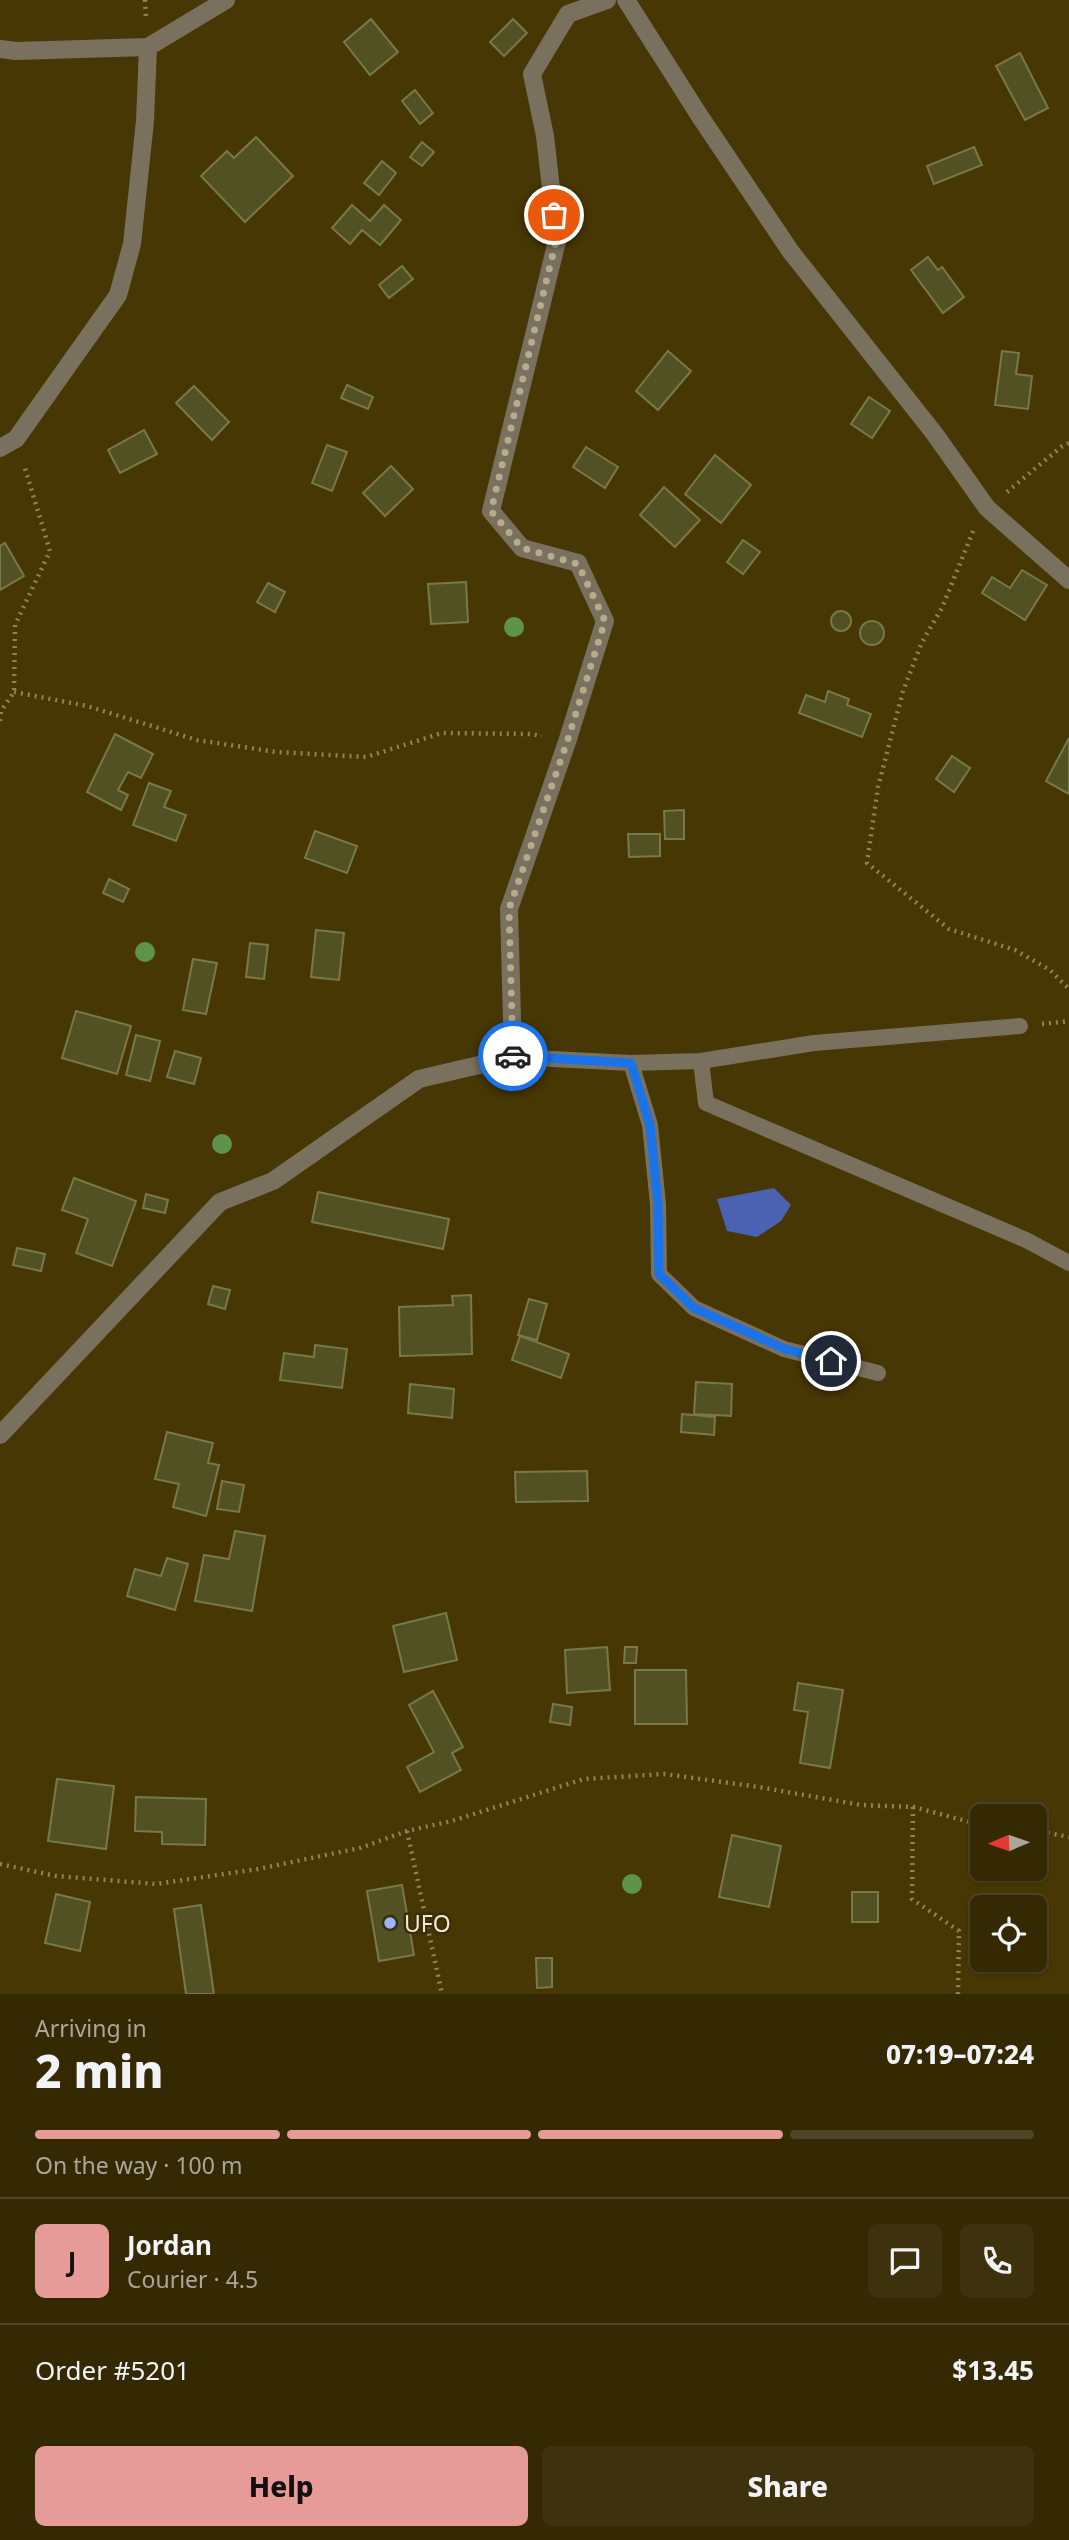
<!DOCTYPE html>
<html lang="en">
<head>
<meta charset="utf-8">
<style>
  body { margin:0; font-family:"Noto Sans",sans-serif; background:#3d310e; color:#f1f3f6; height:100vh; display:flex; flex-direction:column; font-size:26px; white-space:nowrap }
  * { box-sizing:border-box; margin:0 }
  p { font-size:23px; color:#aaa69a }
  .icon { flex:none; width:38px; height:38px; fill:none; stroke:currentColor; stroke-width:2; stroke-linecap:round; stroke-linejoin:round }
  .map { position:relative; height:1994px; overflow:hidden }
  .details { display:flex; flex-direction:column; background:#352904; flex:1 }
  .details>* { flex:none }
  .needle { width:46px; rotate:268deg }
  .controls { position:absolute; left:970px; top:1804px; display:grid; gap:14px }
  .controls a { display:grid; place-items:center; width:77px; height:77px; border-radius:10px; background:#352904; box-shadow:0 2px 5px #0004,0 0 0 2px #4f4526; font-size:35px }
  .pin { position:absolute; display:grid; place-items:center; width:60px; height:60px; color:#fff; margin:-30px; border:4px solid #fff; border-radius:50%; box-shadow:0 2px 7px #0007 }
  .courier { position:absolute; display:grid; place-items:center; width:70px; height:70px; margin:-35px; border:5px solid #1a73e8; border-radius:50%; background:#fff; color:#222; box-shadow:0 2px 9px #0007 }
  .summary em { font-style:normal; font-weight:800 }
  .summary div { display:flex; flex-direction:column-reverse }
  .summary { display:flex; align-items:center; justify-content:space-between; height:119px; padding:0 35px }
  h1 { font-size:46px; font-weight:800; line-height:52px }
  .bar { display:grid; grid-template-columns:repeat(4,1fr); gap:10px 7px; align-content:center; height:84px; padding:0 35px }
  .bar i { height:9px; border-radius:5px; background:#4f4526 }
  .bar .selected { background:#e69b98 }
  .bar p { grid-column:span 4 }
  .line { display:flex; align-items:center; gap:18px; padding:0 35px; border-top:2px solid #4f4526 }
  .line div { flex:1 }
  .round { display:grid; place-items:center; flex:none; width:74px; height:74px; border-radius:10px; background:#3d310e }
  .action { display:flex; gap:14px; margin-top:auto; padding:14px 35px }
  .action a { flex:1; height:80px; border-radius:10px; background:#e69b98; color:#111; font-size:28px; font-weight:800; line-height:80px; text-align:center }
  .action a+a { background:#3d310e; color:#f1f3f6 }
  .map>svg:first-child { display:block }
  .water { fill:#4a62b1 }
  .building { fill:#515123; stroke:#787849; stroke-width:2 }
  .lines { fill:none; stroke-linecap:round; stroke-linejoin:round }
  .path { stroke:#90835c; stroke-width:4.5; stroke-dasharray:2 5; stroke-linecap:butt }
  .service { stroke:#79715e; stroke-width:16 }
  .minor { stroke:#79715e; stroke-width:18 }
  .tree { fill:#5e934c }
  .done { stroke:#b6ab8a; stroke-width:7; stroke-dasharray:0 12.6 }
  .route { stroke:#1a73e8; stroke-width:9 }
  .poi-dot { fill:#9bb5fd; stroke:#3a2d0a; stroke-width:2.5 }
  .labels { text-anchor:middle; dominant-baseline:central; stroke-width:5; stroke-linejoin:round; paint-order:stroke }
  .poi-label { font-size:23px; fill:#f2e9d1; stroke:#3a2d0a; text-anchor:start }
</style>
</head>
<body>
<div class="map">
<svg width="1069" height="1994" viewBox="0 0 1069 1994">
  <rect width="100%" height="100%" fill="#473705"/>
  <!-- water -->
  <polygon class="water" points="774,1188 791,1205 781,1221 757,1237 727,1231 717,1199"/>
  <!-- building -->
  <g class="building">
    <polygon points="371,19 398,52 370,75 344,42"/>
    <polygon points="513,19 527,33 504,56 490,42"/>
    <polygon points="1020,53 1048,108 1025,120 996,66"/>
    <polygon points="415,90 433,113 420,124 402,101"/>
    <polygon points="256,137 293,176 245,222 201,176 227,151 234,158"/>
    <polygon points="422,142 434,152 422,166 410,157"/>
    <polygon points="974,147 982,165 934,184 927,166"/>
    <polygon points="382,161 396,173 379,195 364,183"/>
    <polygon points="352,205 370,221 384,205 401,220 380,245 362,230 350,244 332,228"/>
    <polygon points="928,257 938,270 942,267 964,297 943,313 911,270"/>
    <polygon points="402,266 413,279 389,298 379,285"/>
    <polygon points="668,351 691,371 658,410 636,391"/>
    <polygon points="1002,351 1019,353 1016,374 1032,376 1028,409 995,405"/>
    <polygon points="347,385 373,397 368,409 341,398"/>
    <polygon points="194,386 229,422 212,440 176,403"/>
    <polygon points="869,397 890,411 872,438 851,424"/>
    <polygon points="144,430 157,454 120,473 108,450"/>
    <polygon points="327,445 347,452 332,491 312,483"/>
    <polygon points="586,447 618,467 605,488 573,467"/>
    <polygon points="715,455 751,485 721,523 685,494"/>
    <polygon points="391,466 413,489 385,516 363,493"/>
    <polygon points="664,487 700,520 675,547 640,515"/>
    <polygon points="743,540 760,552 743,574 727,562"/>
    <polygon points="5,543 24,576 0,590 0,546"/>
    <polygon points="1022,570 1047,585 1025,620 982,593 992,577 1010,588"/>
    <polygon points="466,582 468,622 431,624 428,584"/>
    <polygon points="268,583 285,592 275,612 257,602"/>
    <circle cx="841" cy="621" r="10"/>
    <circle cx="872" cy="633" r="12"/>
    <polygon points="828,691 849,699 847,705 871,714 862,737 799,713 806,695 825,702"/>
    <polygon points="115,734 153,754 141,778 128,772 118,790 128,795 121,810 87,792"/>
    <polygon points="1069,738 1069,794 1046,781"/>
    <polygon points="952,756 970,768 954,792 936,779"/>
    <polygon points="149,783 171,791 164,807 186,815 176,841 133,825"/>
    <polygon points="684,810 684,839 665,839 664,811"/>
    <polygon points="315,831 357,846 347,873 305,858"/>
    <polygon points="628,834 660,834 660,856 629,857"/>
    <polygon points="109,879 129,889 123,902 103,893"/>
    <polygon points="316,930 344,933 339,980 311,977"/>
    <polygon points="250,943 268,945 264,979 246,977"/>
    <polygon points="193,959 217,963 206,1014 183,1010"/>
    <polygon points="76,1011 131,1026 117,1074 62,1058"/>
    <polygon points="136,1035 160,1041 150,1081 126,1075"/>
    <polygon points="175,1051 201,1058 194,1084 167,1077"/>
    <polygon points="74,1178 136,1201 112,1266 76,1253 88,1219 62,1210"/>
    <polygon points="318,1192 449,1219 443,1249 312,1222"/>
    <polygon points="146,1194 168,1200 165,1213 143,1208"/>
    <polygon points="17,1248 45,1254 41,1271 13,1265"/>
    <polygon points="213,1286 230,1290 225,1309 208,1304"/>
    <polygon points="471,1295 472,1354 400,1356 399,1307 453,1305 452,1296"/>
    <polygon points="529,1299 547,1304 537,1340 518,1335"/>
    <polygon points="520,1336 569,1354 561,1378 512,1360"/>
    <polygon points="315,1345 347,1349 342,1388 280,1380 284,1353 314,1357"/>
    <polygon points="696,1382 732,1384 731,1416 694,1414"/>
    <polygon points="410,1384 454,1389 452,1418 408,1413"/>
    <polygon points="682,1414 715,1417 714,1435 681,1432"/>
    <polygon points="167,1432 213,1443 208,1463 219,1465 206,1516 173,1507 179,1484 155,1479"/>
    <polygon points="587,1471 588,1501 516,1502 515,1472"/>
    <polygon points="222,1481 244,1485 239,1512 217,1509"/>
    <polygon points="235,1531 265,1536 252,1611 195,1601 204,1555 229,1559"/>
    <polygon points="167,1558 188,1564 175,1610 127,1596 135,1569 161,1576"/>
    <polygon points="446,1613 457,1660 404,1672 393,1626"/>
    <polygon points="607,1647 610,1690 567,1693 565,1650"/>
    <polygon points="625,1647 637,1647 636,1663 624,1663"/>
    <polygon points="635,1670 686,1670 687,1724 635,1724"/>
    <polygon points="798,1683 843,1690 830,1768 800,1763 808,1712 794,1710"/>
    <polygon points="433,1691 463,1747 452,1753 461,1770 420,1792 407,1767 434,1752 409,1705"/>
    <polygon points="553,1704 572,1707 570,1725 550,1722"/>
    <polygon points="57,1779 114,1786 106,1849 48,1841"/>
    <polygon points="136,1797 206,1799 205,1845 162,1844 162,1832 135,1831"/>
    <polygon points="732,1835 781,1846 769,1907 719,1897"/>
    <polygon points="402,1885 414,1955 379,1961 367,1891"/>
    <rect x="852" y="1892" width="26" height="30"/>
    <polygon points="56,1894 90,1902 80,1951 45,1943"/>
    <polygon points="201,1905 214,1994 186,1994 174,1909"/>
    <polygon points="536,1958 552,1958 552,1987 537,1988"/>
  </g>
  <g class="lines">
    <!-- path -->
    <g class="path">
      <polyline points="145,0 146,18"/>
      <polyline points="1007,492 1061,447 1069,443"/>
      <polyline points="973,531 942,608 922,642 903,691 878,787 867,863 949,929 1015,950 1050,970 1069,989"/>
      <polyline points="14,692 87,706 197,740 276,752 366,757 442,733 530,734 542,736"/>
      <polyline points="0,721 1,711 14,692 15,625 50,551 24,465"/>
      <polyline points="1042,1024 1069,1021"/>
      <polyline points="913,1807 912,1899 959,1931 958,1994"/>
      <polyline points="1034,1830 1069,1837"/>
      <polyline points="407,1831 442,1994"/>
      <polyline points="0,1864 56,1876 156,1884 258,1869 360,1848 407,1831 452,1821 584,1779 664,1774 759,1787 861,1805 913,1807 982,1825"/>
    </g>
    <!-- service -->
    <g class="service">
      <polyline points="513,1057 631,1063 701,1061 814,1043 1020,1026"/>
      <polyline points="701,1061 706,1103 1026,1240 1069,1263"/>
      <polyline points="631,1063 650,1125 658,1204 659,1274 694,1308 784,1349 878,1373"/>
    </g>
    <!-- minor -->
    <g class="minor">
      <polyline points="626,0 699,115 791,252 934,433 987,508 1069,580"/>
      <polyline points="0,49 16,51 148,47 226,0"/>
      <polyline points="0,448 16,439 118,295 132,244 145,121 148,47"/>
      <polyline points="0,1435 220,1202 273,1181 419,1079 513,1057 509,909 567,742 605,621 578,563 522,548 491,511 557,241 545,136 532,74 568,14 607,0"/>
    </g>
  </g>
  <!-- trees -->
  <g class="tree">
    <circle cx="514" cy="627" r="10"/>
    <circle cx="145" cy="952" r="10"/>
    <circle cx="222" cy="1144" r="10"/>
    <circle cx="632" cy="1884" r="10"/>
  </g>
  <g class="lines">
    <!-- done -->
    <polyline class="done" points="513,1056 509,909 567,742 605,621 578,564 522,548 491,511 556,241 554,215"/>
    <!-- route -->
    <polyline class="route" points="513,1056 631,1063 650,1125 658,1204 659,1274 694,1308 785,1349 831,1361"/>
  </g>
  <!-- markers -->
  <circle class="poi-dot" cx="390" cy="1923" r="7"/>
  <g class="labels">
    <!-- poi labels -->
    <g class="poi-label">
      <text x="404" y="1923">UFO</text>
    </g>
  </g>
</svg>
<div class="controls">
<a><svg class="needle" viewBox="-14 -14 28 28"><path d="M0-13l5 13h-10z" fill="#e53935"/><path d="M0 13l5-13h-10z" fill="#aaa69a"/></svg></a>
<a><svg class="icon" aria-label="locate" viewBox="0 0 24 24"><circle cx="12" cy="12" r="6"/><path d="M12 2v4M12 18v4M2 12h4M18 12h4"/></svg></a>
</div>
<div class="pin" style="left:554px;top:215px;background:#ea580c"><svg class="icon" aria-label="bag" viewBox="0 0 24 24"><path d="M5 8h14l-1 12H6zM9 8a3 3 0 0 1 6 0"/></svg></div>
<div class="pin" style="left:831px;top:1361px;background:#1f2937"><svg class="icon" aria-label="home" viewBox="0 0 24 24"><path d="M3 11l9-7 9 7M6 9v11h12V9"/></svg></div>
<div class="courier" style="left:513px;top:1056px"><svg class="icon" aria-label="car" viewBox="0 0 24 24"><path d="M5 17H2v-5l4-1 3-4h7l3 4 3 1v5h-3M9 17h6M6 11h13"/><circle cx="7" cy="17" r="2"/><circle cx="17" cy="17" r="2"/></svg></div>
</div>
<section class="details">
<div class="summary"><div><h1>2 min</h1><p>Arriving in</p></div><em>07:19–07:24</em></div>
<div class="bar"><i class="selected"></i><i class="selected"></i><i class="selected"></i><i></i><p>On the way · 100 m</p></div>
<div class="line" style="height:126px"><b class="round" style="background:#e69b98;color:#111">J</b><div><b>Jordan</b><p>Courier · 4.5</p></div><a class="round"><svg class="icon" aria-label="chat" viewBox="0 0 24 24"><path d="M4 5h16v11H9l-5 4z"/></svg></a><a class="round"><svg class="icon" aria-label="phone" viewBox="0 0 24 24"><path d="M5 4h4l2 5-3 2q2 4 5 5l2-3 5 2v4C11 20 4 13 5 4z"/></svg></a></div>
<div class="line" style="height:91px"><div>Order #5201</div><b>$13.45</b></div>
<div class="action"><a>Help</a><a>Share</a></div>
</section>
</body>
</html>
